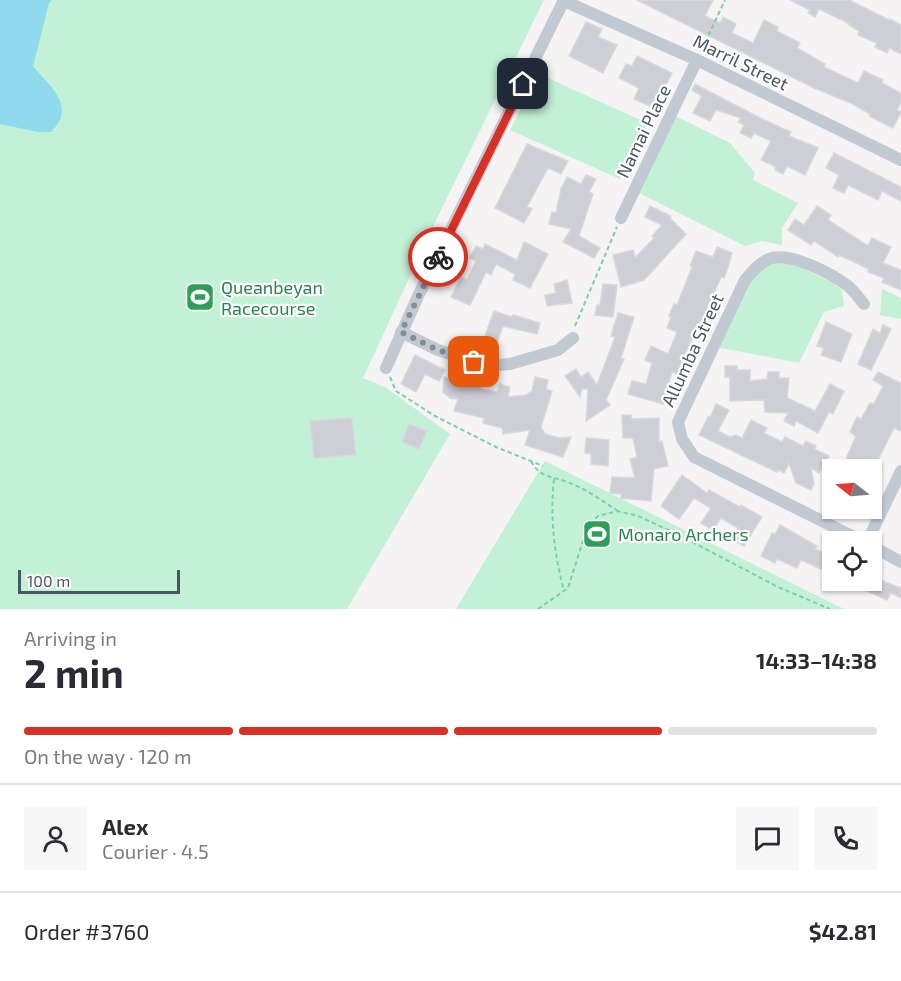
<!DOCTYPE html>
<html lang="en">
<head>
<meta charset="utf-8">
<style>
  body { margin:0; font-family:"Exo 2",sans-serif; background:#f7f7f7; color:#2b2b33; height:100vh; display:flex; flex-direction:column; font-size:22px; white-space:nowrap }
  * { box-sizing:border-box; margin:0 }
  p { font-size:20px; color:#7c7c81 }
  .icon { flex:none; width:33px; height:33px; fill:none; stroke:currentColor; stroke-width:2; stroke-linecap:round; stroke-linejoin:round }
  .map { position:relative; height:609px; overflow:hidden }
  .panel { display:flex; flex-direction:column; background:#fff; flex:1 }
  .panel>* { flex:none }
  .needle { width:39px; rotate:287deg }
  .buttons { position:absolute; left:822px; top:459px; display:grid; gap:12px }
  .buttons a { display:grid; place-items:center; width:60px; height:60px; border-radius:0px; background:#fff; box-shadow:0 2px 4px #0004; font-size:30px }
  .scale { position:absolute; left:18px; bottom:15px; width:162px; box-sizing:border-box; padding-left:6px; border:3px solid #4a5661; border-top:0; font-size:16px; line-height:21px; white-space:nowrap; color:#4a5661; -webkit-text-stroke:4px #fff; paint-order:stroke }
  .pin { position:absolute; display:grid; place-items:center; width:51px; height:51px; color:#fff; margin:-26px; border-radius:12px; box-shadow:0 3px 9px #0006 }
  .courier { position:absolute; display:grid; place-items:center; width:60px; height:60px; margin:-30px; border:4px solid #d93025; border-radius:50%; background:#fff; color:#222; box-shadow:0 2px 8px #0007 }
  .headline em { font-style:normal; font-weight:700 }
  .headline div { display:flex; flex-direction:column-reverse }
  .headline { display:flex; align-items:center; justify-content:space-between; height:102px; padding:0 24px }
  h1 { font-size:39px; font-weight:700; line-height:45px }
  .bar { display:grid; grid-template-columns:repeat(4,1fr); gap:9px 6px; align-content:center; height:72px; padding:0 24px }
  .bar i { height:8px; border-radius:4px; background:#e1e1e2 }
  .bar .on { background:#d93025 }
  .bar p { grid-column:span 4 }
  .line { display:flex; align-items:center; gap:15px; padding:0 24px; border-top:2px solid #e1e1e2 }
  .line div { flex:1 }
  .round { display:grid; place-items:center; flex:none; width:63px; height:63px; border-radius:0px; background:#f7f7f7 }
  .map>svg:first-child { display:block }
  .green { fill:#c3f1d5 }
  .water { fill:#90daee }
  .building { fill:#cdcfd5; stroke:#d7d9de; stroke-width:1.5 }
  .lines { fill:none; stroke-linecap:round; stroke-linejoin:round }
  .path { stroke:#7ad0a6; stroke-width:2; stroke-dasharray:4.5 3; stroke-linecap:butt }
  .minor { stroke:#c1cad2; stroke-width:12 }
  .done { stroke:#868d94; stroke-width:6; stroke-dasharray:0 10.8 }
  .route { stroke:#d93025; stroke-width:8 }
  .labels { text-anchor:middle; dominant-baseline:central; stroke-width:4.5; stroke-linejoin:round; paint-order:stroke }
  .street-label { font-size:18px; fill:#4a5661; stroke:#fff }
  .leisure-label { font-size:18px; fill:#27864d; stroke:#fff; text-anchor:start }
</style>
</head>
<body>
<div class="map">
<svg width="901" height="609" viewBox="0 0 901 609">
  <rect width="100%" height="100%" fill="#f5f3f3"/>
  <!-- green -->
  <g class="green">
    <polygon points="0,0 544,0 438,216 363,378 385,387 450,434 347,609 0,609"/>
    <polygon points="539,74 647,123 620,179 510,130"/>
    <polygon points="671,114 730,143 755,173 753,180 798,203 782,228 782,245 762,241 745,246 635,191"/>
    <polygon points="775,262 796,265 833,283 842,291 844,306 824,312 799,363 716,347 752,279 758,271"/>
    <polygon points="882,289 901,298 901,319 880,315"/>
    <polygon points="545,461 844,609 456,609"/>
  </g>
  <!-- water -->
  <path class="water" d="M0,0H52L49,3L33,66C49,86 78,106 51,132H38L0,124Z"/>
  <!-- building -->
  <g class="building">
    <polygon points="637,0 713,0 705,16 720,23 723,17 736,24 732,33 753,43 764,20 778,27 777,31 800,43 797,48 825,64 824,67 858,83 864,71 883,80 882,83 901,93 901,102 897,110 901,112 893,128 869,116 870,114 853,104 814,88"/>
    <polygon points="790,0 849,0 889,20 890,19 901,25 901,54 889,48 887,53 875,47 877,43 858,35 859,31 849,25 850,24 819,9 815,17 808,13 810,10"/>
    <polygon points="586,22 602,29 598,37 617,45 603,73 569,56"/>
    <polygon points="637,56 672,73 654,108 634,99 639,88 619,78 626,64 632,66"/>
    <polygon points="695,84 762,119 791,132 789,136 818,148 805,175 787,166 783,174 775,170 776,167 761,160 771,141 754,133 751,138 740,133 744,125 738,122 741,118 716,110 710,121 693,113 702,96 692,90"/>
    <polygon points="527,144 568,161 561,174 548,168 527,207 532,209 524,223 495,208"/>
    <polygon points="834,153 901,187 901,201 882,191 878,200 848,185 844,193 833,188 839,175 826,168"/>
    <polygon points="586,175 596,179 589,192 593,194 579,236 600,248 594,258 563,242 571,229 549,224 552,212 556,213 561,189 567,177 581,184"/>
    <polygon points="650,206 671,216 670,218 686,234 644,280 621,287 613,255 633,250 635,258 654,238 652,236 662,225 645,217"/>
    <polygon points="817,206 831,215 828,220 868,246 872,238 891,247 883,263 901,270 901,290 882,282 884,278 868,272 869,269 839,255 838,257 814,241 811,245 788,230 795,219 804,225"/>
    <polygon points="524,242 548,254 530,288 513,280 515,274 496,264 491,275 486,272 470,305 451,297 461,277 467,280 476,261 470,258 476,246 483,249 485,244 517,260"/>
    <polygon points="717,247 732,253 728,267 724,278 721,277 694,339 692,338 677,374 672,372 663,404 628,394 632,381 646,384 652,363 645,360 651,346 668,354 677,332 667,328 671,317 669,316 674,304 677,305 692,267 690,266 696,251 713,257"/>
    <polygon points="567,280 572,303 547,306 545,295 556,293 554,284"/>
    <polygon points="603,284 617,285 613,317 595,315 597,305 600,305"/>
    <polygon points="494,311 512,317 513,315 540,323 537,334 503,326 497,343 488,340 489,338 485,336"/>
    <polygon points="618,313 634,317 621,358 624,359 606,400 610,405 586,421 588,389 582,389 580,397 565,376 576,369 581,377 588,372 597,385 615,337 611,336"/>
    <polygon points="826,322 852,334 841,362 821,355 824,348 817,346"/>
    <polygon points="883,325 891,329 871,370 858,364 873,329 880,333"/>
    <polygon points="415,355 445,370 439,381 425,374 416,392 401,384"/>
    <polygon points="725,366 737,366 737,370 750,370 750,381 767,379 768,372 779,372 779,378 789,378 787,398 815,411 830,384 844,391 833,414 829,412 818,433 796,421 794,426 784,421 788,413 765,412 764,400 730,401 730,377 725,377"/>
    <polygon points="878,372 901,383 901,431 894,428 872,472 872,470 841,470 856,436 850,432 857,417 861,419 870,403 874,404 883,386 873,380"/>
    <polygon points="444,377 482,384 480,389 497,392 500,384 510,387 508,397 526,395 532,391 535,377 548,380 546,389 552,391 541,427 545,434 560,438 571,437 563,457 525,445 530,430 503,434 502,428 483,423 484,418 454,411 458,399 450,398 443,392"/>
    <polygon points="716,404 729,410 718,431 730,437 736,435 742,438 751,420 767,428 764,433 782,442 785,437 803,446 806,441 816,446 814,449 829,456 819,473 811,468 814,484 811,490 796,483 789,463 784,473 779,470 777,472 699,435 708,417 711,416"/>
    <polygon points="622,415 631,415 631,419 659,418 659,442 662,441 668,466 654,469 651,501 621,498 622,494 610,493 612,477 635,478 630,459 637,457 633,438 623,438"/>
    <polygon points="352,418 356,455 314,458 310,421"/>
    <polygon points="409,424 427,431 419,449 402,442"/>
    <polygon points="586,438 609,440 608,466 591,464 591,454 585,453"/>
    <polygon points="682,475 707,493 709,490 740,507 741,505 762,517 744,546 732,540 738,528 721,518 713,530 701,523 711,508 694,498 679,519 661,506"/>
    <polygon points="780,525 817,546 815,549 832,557 832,574 801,560 797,568 777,559 775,563 761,556 772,533 775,534"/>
    <polygon points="872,577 901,588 901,598 891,593 887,600 843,580 872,580"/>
  </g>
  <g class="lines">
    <!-- path -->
    <g class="path">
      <polyline points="702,49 725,0"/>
      <polyline points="575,326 617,227"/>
      <polyline points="390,377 396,391 435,416 496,447 543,466"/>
      <path d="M531,461C540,478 552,476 567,482C585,488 602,501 618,511"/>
      <path d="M554,479C550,519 554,552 564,591"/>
      <polyline points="538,609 568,588 588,525 598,516 618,511 638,516 677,534 778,587 830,609"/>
    </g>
    <!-- minor -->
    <g class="minor">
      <polyline points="564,1 697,60 901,160"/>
      <polyline points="621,218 697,60"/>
      <polyline points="401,332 438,350 487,366 510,364 558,350 573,338"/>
      <polyline points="386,368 419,294 564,0"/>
      <path d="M864,542L694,457L682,439L678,422L745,280C752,272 759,263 769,259C790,251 832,274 848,286C854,291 859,298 864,304"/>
      <polyline points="867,542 901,471"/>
      <polyline points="872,546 901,562"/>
    </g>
  </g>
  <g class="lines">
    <!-- done -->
    <polyline class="done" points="438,257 401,332 438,350 474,362"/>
    <!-- route -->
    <polyline class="route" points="438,257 523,84"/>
  </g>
  <!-- icons -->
  <defs>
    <g id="stadium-square" transform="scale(1.5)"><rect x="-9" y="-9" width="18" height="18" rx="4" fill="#2e9e5b" stroke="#fff"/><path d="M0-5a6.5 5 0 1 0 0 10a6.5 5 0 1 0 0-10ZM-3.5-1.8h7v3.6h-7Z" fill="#fff"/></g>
  </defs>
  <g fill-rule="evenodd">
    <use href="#stadium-square" x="200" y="297"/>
    <use href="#stadium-square" x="597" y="534"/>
  </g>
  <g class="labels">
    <!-- street labels -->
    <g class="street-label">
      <text transform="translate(741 62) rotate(26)">Marril Street</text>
      <text transform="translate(643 131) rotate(-64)">Namai Place</text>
      <text transform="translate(692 350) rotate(-65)">Allumba Street</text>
    </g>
    <!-- leisure labels -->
    <g class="leisure-label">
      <text x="221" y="287">Queanbeyan<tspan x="221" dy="21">Racecourse</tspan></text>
      <text x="618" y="534">Monaro Archers</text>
    </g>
  </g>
</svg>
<div class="buttons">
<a><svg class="needle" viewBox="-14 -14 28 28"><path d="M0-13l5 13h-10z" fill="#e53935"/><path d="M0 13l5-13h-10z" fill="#7c7c81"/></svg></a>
<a><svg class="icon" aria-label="locate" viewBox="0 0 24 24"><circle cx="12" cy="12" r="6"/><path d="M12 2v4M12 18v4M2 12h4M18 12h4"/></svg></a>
</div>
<div class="scale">100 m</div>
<div class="pin" style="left:474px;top:362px;background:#ea580c"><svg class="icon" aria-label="bag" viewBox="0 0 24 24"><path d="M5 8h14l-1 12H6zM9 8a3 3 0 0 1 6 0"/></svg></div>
<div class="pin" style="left:523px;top:84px;background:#1f2937"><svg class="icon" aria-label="home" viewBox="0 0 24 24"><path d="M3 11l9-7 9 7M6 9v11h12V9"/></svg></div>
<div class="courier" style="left:438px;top:257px"><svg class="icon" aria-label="bike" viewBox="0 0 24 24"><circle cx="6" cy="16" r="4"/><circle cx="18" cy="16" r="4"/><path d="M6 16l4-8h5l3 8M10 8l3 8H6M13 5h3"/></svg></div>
</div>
<section class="panel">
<div class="headline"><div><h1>2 min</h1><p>Arriving in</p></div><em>14:33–14:38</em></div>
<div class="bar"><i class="on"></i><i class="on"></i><i class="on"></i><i></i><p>On the way · 120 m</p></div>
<div class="line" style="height:108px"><a class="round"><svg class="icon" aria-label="person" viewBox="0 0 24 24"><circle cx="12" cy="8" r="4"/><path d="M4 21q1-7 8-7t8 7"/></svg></a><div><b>Alex</b><p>Courier · 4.5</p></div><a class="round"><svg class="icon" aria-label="chat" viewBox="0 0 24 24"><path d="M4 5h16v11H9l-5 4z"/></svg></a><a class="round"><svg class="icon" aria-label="phone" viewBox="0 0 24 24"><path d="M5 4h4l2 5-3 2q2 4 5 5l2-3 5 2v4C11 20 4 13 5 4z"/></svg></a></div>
<div class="line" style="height:78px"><div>Order #3760</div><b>$42.81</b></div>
</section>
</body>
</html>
